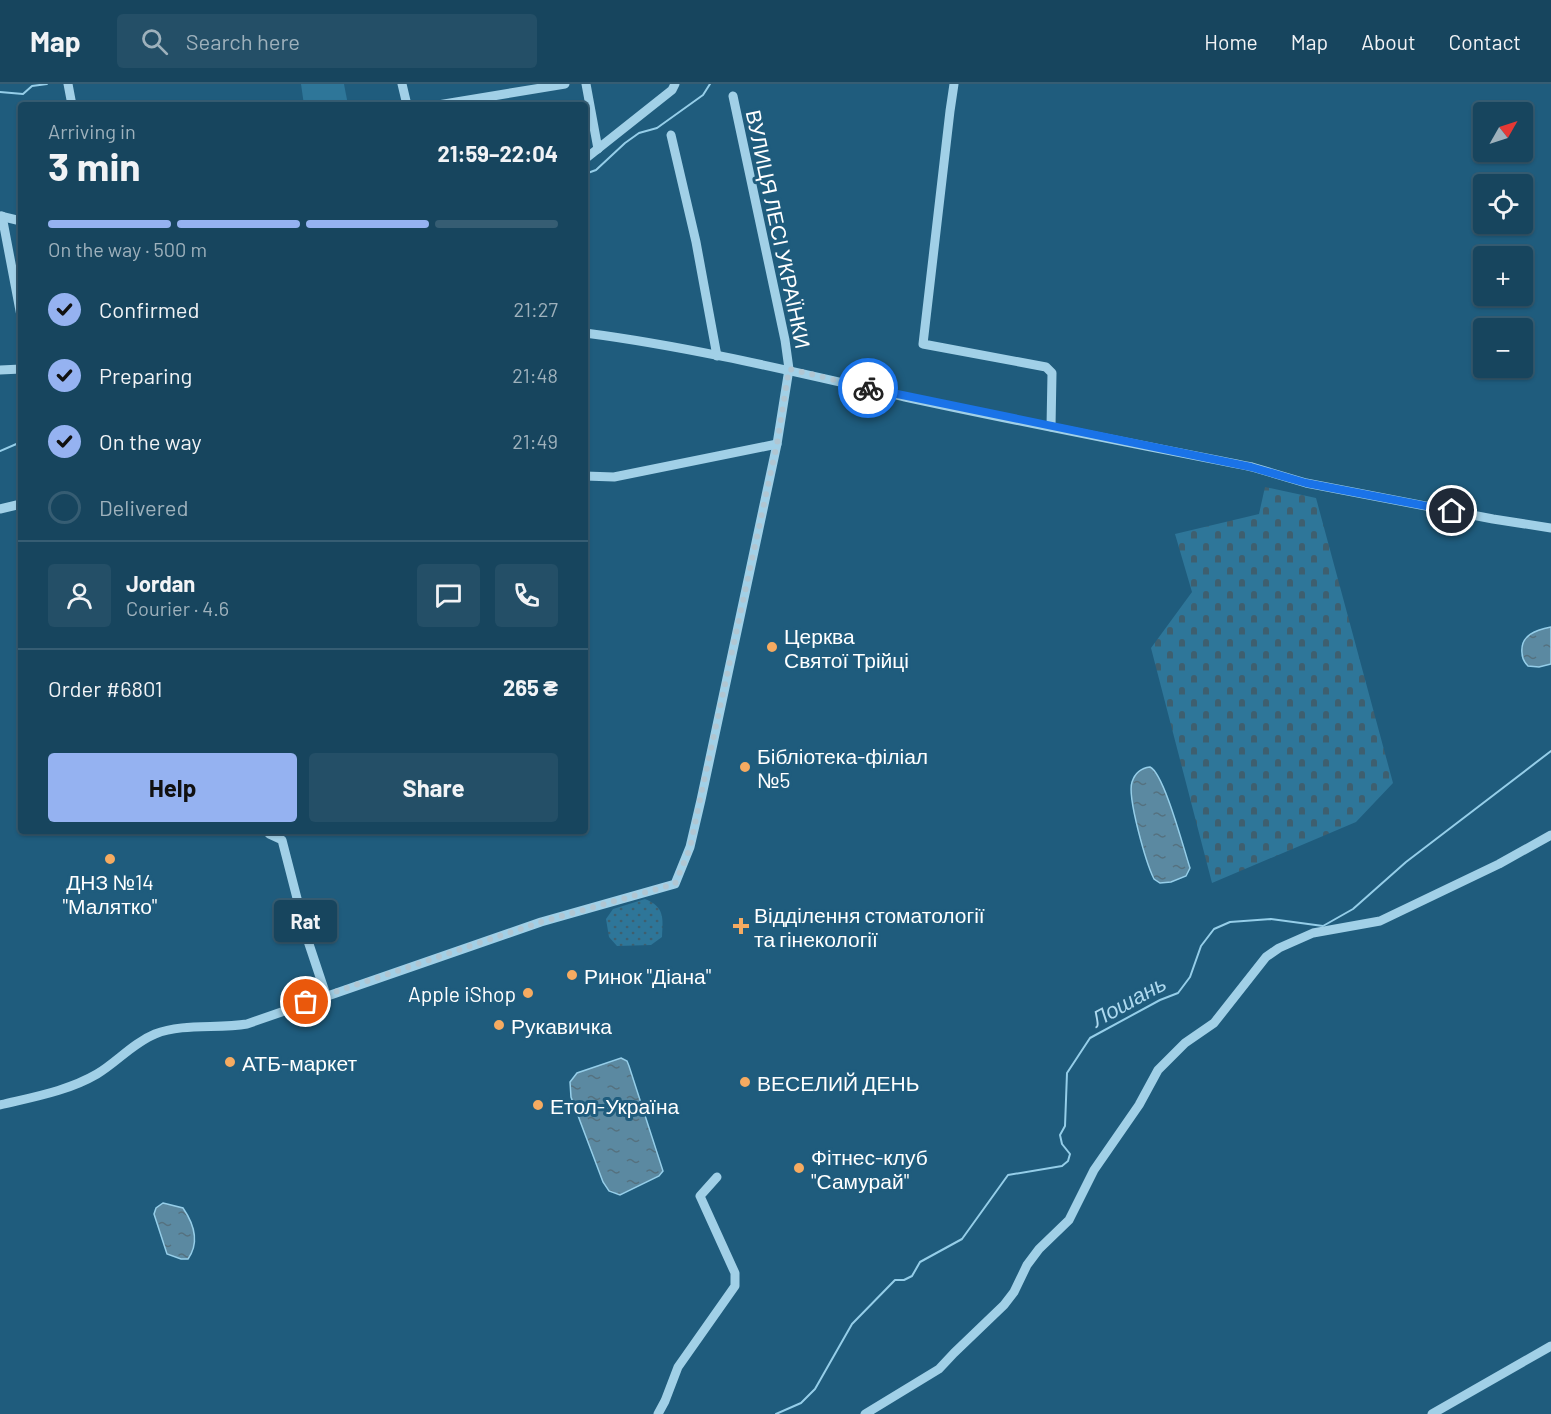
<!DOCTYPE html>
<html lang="en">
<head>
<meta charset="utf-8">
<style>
  body { margin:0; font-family:Barlow,sans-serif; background:#244f67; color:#f1f3f6; height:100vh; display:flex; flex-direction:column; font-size:22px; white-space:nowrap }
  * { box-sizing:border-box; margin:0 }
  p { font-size:20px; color:#9eb1bc }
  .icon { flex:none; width:33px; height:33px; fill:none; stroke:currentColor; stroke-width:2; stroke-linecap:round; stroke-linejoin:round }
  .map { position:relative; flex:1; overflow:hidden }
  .drawer { position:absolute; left:18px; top:18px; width:570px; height:732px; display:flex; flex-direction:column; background:#17455e; border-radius:6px; box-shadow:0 2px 4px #0004,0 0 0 2px #365d73 }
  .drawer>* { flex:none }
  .needle { width:39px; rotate:51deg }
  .fabs { position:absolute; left:1473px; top:18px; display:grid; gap:12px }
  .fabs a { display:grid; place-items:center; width:60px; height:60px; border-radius:6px; background:#17455e; box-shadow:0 2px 4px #0004,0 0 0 2px #365d73; font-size:30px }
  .pin { position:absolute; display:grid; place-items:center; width:51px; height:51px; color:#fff; margin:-26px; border:3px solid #fff; border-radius:50%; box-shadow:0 2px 6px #0007 }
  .courier { position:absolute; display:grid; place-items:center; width:60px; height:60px; margin:-30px; border:4px solid #1a73e8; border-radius:50%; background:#fff; color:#222; box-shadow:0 2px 8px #0007 }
  .bubble { position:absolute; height:42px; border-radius:6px; background:#17455e; box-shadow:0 2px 4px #0004,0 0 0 2px #365d73; font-size:20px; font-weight:700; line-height:42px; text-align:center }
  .summary em { font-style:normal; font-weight:700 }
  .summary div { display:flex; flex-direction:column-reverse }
  .summary { display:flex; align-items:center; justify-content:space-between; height:102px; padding:0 30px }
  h1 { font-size:39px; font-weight:700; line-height:45px }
  .bar { display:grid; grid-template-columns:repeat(4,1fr); gap:9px 6px; align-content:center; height:72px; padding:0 30px }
  .bar i { height:8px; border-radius:4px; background:#365d73 }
  .bar .active { background:#95b2f1 }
  .bar p { grid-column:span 4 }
  .line { display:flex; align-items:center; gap:15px; padding:0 30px; border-top:2px solid #365d73 }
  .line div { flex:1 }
  .round { display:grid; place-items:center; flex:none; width:63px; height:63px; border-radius:6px; background:#244f67 }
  ol { padding:0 30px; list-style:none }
  li { display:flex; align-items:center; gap:18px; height:66px }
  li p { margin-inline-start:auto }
  li .icon { padding:6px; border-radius:50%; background:#95b2f1; color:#111; stroke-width:4 }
  li:last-child { color:#9eb1bc }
  li i { width:33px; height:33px; border:3px solid #365d73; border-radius:50% }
  .button { display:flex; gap:12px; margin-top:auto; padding:12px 30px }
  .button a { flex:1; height:69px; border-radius:6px; background:#95b2f1; color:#111; font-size:24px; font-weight:700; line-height:69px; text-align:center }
  .button a+a { background:#244f67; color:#f1f3f6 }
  header { display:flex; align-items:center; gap:36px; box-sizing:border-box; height:84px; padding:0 30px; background:#17455e; border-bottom:2px solid #365d73 }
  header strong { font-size:28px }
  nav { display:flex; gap:33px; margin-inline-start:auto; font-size:21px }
  .search { width:420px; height:54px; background:#244f67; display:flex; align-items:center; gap:15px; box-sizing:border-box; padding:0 21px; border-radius:6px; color:#9eb1bc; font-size:22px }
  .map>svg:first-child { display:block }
  .grass { fill:url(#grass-dots) }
  .cemetery { fill:url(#cemetery-stones) }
  .park { fill:url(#park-crowns) }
  .pitch { fill:#2e7699 }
  .water { fill:url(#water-ripples); stroke:#95cee9; stroke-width:1.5 }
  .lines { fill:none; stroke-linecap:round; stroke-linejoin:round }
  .stream { stroke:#95cee9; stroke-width:2 }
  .minor { stroke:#a1d0e7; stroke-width:9 }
  .done { stroke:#b1c6d2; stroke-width:6; stroke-dasharray:0 10.8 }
  .route { stroke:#1a73e8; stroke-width:8 }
  .poi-dot { fill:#f6ab61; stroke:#1f5c7d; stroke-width:2 }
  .labels { text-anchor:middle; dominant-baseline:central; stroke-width:6; stroke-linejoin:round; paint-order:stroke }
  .street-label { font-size:21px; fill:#fff; stroke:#1f5c7d }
  .poi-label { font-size:21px; fill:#fff; stroke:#1f5c7d; text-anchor:start }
  .water-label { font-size:22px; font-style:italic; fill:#add9ef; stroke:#1f5c7d }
</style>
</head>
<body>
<header>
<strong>Map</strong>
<div class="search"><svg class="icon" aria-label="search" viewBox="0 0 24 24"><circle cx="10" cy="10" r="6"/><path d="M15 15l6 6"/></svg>Search here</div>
<nav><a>Home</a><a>Map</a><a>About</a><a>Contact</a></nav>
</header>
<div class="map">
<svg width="1551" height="1330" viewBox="0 0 1551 1330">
  <defs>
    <pattern id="grass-dots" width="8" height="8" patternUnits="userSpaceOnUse" patternTransform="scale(1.5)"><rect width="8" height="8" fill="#2e7699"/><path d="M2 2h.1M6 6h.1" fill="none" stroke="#3e5f6f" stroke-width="1.8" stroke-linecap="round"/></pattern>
    <pattern id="cemetery-stones" width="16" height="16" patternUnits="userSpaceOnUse" patternTransform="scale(1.5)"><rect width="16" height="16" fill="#2e7699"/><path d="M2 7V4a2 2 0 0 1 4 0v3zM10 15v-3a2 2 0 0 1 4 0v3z" fill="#3e5f6f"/></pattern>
    <pattern id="park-crowns" width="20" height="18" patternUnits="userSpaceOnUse" patternTransform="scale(1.5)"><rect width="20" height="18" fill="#2e7699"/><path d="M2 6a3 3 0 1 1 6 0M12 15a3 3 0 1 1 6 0" fill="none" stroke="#3e5f6f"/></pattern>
    <pattern id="water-ripples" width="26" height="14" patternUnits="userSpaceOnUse" patternTransform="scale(1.5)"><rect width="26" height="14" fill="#5b89a1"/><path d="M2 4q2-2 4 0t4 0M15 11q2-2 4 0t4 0" fill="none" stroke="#55717f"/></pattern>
  </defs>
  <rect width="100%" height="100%" fill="#1f5c7d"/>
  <!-- grass -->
  <path class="grass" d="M645,815C665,823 663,834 662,853L651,861L617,862L609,853L606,835L613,825Z"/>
  <!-- cemetery -->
  <polygon class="cemetery" points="1265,403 1316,414 1393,699 1356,738 1212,799 1151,564 1192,508 1175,450 1259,430"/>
  <!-- park -->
  <polygon class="park" points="326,815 333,842 312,847 306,820"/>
  <!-- pitch -->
  <polygon class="pitch" points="301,0 344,0 348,21 304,21"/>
  <!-- water -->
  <g class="water">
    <path d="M1551,543V580L1539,583L1528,582C1524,578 1522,575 1522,569C1520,551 1536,546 1551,543Z"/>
    <path d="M1150,683C1164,689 1184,766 1190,784L1186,792L1171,798L1160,799L1154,795C1146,779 1127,713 1132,698C1135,689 1141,684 1150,683Z"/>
    <polygon points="621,974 627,977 629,982 663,1087 659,1092 620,1111 609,1107 603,1098 571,1013 570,998 577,989"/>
    <path d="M163,1119L183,1124C194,1140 200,1158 188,1175H181L167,1170L154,1130L156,1124Z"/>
  </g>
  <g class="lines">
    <!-- stream -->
    <g class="stream">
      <polyline points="0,8 23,10 32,2 47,0"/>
      <polyline points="585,90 596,86 625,59 639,49 657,44 703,11 710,0"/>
      <polyline points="0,367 21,358"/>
      <polyline points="776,1330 801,1319 815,1305 852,1240 895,1196 904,1196 912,1192 920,1178 962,1155 1008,1091 1062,1082 1068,1077 1070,1070 1062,1060 1060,1051 1065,1042 1067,989 1090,954 1160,916 1178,909 1190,893 1201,862 1214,845 1230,838 1271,835 1323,842 1353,825 1406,778 1551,667"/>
    </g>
    <!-- minor -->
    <g class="minor">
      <polyline points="68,0 72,21"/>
      <polyline points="402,0 407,21"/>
      <polyline points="586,0 598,65"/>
      <polyline points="954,0 950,27 923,260 1046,283 1052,289 1051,343"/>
      <polyline points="438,21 565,0"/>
      <polyline points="671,51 696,158 717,272"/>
      <polyline points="585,75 672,6 675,0"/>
      <polyline points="0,132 21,137"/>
      <polyline points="2,132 21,232"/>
      <path d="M585,249C693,263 799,289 905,313C1020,338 1136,360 1252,383L1306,399L1493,435L1551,444"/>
      <polyline points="0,286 21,285"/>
      <polyline points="585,392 614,393 777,360"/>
      <polyline points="0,425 21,420"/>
      <polyline points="269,747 269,750 282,756 308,857 326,911"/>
      <path d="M0,1021C33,1013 68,1007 97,990C117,978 133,959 155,950C183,939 217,945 247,940L541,838L675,800L690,763L701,716L777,360L789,285L785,256L733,12"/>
      <polyline points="658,1330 665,1317 678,1283 735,1202 735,1189 700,1112 717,1093"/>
      <polyline points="865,1330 939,1285 954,1269 1004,1221 1014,1208 1027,1181 1039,1165 1069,1136 1094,1086 1139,1021 1158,986 1185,959 1214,939 1266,873 1279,864 1313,849 1380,837 1499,780 1551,751"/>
      <polyline points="1432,1330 1551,1262"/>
    </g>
  </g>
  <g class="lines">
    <!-- done -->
    <polyline class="done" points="306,918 541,838 675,800 690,764 700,716 777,360 789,285 868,304"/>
    <!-- route -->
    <polyline class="route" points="868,304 1251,383 1306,399 1452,427"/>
  </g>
  <!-- markers -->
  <g class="poi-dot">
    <circle cx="772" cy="563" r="6"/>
    <circle cx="745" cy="683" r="6"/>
    <circle cx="110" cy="775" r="6"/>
    <path d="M738 833h6v6h6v6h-6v6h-6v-6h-6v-6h6z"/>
    <circle cx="572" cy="891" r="6"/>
    <circle cx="528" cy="909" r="6"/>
    <circle cx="499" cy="941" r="6"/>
    <circle cx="230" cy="978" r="6"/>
    <circle cx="745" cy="998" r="6"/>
    <circle cx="538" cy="1021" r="6"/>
    <circle cx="799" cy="1084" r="6"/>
  </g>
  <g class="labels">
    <!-- street labels -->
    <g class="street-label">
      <text transform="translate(779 145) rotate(78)">ВУЛИЦЯ ЛЕСІ УКРАЇНКИ</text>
    </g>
    <!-- poi labels -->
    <g class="poi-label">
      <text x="784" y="551">Церква<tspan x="784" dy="24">Святої Трійці</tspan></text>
      <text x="757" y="671">Бібліотека-філіал<tspan x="757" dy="24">№5</tspan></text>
      <text x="110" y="797" text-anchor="middle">ДНЗ №14<tspan x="110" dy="24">"Малятко"</tspan></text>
      <text x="754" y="830">Відділення стоматології<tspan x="754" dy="24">та гінекології</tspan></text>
      <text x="584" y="891">Ринок "Діана"</text>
      <text x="516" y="909" text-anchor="end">Apple iShop</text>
      <text x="511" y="941">Рукавичка</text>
      <text x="242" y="978">АТБ-маркет</text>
      <text x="757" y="998">ВЕСЕЛИЙ ДЕНЬ</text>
      <text x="550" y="1021">Етол-Україна</text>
      <text x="811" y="1072">Фітнес-клуб<tspan x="811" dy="24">"Самурай"</tspan></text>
    </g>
    <!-- water labels -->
    <g class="water-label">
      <text transform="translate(1128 916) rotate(-29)">Лошань</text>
    </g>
  </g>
</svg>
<div class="fabs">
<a><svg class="needle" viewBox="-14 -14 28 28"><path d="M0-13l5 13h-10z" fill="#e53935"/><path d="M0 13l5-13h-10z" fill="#9eb1bc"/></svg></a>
<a><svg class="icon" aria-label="locate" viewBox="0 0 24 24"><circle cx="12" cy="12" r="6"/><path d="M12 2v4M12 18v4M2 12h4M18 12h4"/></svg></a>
<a>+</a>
<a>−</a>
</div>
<div class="pin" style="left:306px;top:918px;background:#ea580c"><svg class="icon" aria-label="bag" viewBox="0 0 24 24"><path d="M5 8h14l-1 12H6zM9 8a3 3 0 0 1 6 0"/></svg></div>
<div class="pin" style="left:1452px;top:427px;background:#1f2937"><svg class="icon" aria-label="home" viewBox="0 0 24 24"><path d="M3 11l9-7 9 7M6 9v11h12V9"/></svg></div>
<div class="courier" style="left:868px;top:304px"><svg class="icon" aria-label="bike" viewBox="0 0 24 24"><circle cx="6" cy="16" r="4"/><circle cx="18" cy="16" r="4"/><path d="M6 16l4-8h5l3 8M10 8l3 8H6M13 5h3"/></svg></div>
<div class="bubble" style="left:274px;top:816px;width:63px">Rat</div>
<section class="drawer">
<div class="summary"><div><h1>3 min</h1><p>Arriving in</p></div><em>21:59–22:04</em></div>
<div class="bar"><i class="active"></i><i class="active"></i><i class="active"></i><i></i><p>On the way · 500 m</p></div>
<ol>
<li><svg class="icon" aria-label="check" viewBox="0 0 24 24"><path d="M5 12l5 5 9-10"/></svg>Confirmed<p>21:27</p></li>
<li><svg class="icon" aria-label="check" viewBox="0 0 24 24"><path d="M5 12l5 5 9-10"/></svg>Preparing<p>21:48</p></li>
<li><svg class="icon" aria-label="check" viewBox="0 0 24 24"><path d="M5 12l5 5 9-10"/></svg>On the way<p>21:49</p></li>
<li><i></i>Delivered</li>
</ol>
<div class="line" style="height:108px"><a class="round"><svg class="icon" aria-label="person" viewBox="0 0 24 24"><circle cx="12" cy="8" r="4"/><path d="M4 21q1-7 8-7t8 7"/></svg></a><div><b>Jordan</b><p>Courier · 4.6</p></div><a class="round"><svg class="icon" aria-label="chat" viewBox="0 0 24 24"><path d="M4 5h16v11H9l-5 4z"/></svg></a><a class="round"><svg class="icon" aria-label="phone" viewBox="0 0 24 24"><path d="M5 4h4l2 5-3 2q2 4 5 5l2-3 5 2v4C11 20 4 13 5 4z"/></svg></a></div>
<div class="line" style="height:78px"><div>Order #6801</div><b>265 ₴</b></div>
<div class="button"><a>Help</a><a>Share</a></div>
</section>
</div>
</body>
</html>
